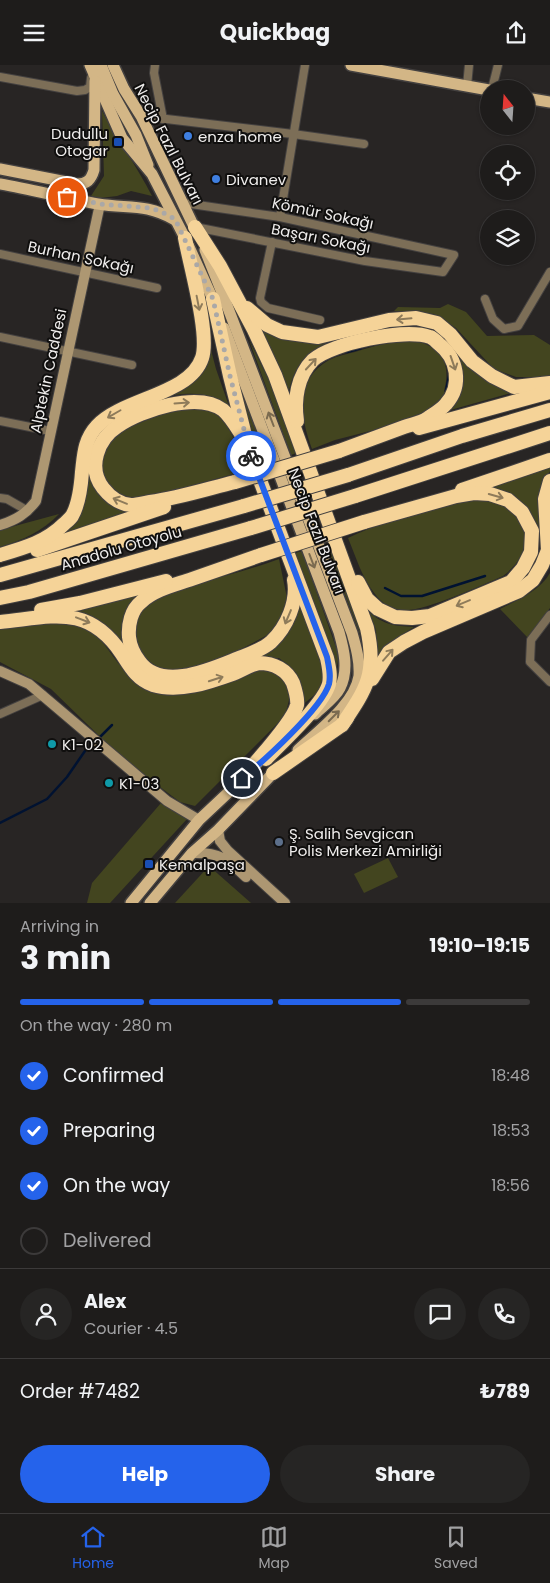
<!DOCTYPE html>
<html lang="en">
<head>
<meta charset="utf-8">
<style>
  body { margin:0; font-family:Poppins,sans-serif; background:#262524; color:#f1f3f6; height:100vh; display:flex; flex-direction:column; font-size:19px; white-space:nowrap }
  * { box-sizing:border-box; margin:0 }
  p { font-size:16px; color:#a1a1a3 }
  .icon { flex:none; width:28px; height:28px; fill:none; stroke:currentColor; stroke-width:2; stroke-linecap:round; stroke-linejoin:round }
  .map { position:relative; height:838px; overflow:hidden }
  .details { display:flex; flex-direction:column; background:#1e1c1b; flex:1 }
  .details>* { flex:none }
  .needle { width:32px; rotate:343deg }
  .fabs { position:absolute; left:480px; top:15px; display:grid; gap:10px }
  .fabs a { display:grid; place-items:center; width:55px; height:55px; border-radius:50%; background:#1e1c1b; box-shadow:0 1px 4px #0004,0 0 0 1px #3c3a3a; font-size:25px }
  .pin { position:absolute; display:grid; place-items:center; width:42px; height:42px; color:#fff; margin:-21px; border:2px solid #fff; border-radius:50%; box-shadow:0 1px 5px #0007 }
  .courier { position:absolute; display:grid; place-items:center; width:50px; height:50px; margin:-25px; border:4px solid #2563eb; border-radius:50%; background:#fff; color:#222; box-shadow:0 1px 6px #0007 }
  .summary em { font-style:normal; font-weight:700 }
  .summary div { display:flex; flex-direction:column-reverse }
  .summary { display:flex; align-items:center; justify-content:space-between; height:85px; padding:0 20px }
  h1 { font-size:32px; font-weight:700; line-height:38px }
  .bar { display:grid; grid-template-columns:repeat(4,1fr); gap:8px 5px; align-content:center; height:60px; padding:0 20px }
  .bar i { height:6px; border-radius:4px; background:#3c3a3a }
  .bar .selected { background:#2563eb }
  .bar p { grid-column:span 4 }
  .line { display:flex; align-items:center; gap:12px; padding:0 20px; border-top:1px solid #3c3a3a }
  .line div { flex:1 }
  .round { display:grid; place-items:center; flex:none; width:52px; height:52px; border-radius:26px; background:#262524 }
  ol { padding:0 20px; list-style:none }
  li { display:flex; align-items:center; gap:15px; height:55px }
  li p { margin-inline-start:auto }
  li .icon { padding:5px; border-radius:50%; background:#2563eb; color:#fff; stroke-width:4 }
  li:last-child { color:#a1a1a3 }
  li i { width:28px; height:28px; border:2px solid #3c3a3a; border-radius:50% }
  .cta { display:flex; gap:10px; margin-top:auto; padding:10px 20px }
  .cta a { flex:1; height:58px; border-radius:30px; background:#2563eb; color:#fff; font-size:20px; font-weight:700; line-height:58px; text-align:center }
  .cta a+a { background:#262524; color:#f1f3f6 }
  header { display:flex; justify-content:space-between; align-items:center; height:65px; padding:0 20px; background:#1e1c1b; font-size:22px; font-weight:700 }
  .dock { display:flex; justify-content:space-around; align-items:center; height:70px; border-top:1px solid #3c3a3a; background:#1e1c1b; font-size:14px; color:#a1a1a3 }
  .dock a { display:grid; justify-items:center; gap:2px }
  .dock .selected { color:#2563eb }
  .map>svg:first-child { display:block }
  .green { fill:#43451f }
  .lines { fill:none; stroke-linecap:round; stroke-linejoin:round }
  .stream { stroke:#001231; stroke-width:2.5 }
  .street-casing { stroke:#444140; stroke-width:10 }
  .secondary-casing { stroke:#444140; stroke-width:12 }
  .primary-casing { stroke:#444140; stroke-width:14 }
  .highway-casing { stroke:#444140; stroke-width:16 }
  .street { stroke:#7c6e57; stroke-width:8 }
  .secondary { stroke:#ad9772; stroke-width:10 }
  .primary { stroke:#d3b686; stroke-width:11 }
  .highway { stroke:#f5d398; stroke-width:14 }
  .highway-bridge-casing { stroke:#444140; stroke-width:16; stroke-linecap:butt }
  .highway-bridge { stroke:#f5d398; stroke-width:14 }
  .oneway { stroke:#8e7b5a }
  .oneway2 { stroke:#7b6b50 }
  .done { stroke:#aaa8a7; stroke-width:5; stroke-dasharray:0 9 }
  .route { stroke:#2563eb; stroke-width:6 }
  .shop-dot { fill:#3f7fe0; stroke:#100f0e; stroke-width:2 }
  .transit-dot { fill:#1a4fb4; stroke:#100f0e; stroke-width:2 }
  .culture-dot { fill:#0f9aa8; stroke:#100f0e; stroke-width:2 }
  .service-dot { fill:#5c6f8a; stroke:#100f0e; stroke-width:2 }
  .labels { text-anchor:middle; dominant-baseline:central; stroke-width:4; stroke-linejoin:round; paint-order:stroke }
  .poi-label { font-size:15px; fill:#f0eeed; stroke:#100f0e; text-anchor:start }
  .street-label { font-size:15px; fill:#f0eeed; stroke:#100f0e }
</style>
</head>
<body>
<header><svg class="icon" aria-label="menu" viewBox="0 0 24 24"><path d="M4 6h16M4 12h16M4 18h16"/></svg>Quickbag<svg class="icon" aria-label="share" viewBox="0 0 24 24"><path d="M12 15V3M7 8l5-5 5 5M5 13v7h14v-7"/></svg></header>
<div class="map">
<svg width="550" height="838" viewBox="0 0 550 838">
  <rect width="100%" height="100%" fill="#282524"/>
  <!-- green -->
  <g class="green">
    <path d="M102,46C117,75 137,101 152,131L131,126L117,131L100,133L91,131L104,111Z"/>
    <polygon points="448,239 466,247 487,271 534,270 550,280 550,312 516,312 494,304 456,263 434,249 394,246 398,242 440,243"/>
    <path d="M254,259L331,276C304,288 294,302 288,330Z"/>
    <polygon points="249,275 273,323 299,387 291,390"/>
    <path d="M412,275C441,281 452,298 444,326L445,328L436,339L425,347L374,365L335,375L312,384C300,351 294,315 329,295C337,291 347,289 355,287C374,281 392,276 412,275Z"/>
    <path d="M455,282C476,308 483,316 514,327L447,346C468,321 467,311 455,282Z"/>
    <path d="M211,285L216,304L230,344C211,328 198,327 174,330C190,318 204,305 211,285Z"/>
    <polygon points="241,325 268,398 261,400 249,367"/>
    <path d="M195,342C202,344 211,345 217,350C231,360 240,390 248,405L161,429L136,434L120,429L108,420L104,412L102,402L105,382L121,366L175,343Z"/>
    <path d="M550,401V406L543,420L541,467C529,440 516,427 487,422Z"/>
    <path d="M88,406C98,433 103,439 131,445L64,469L78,450Z"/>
    <path d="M485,434C492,436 501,437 507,441C510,443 513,447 516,449C536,469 523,497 503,511C482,520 420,549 400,545C390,544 381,537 375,529C362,513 356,492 348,473C387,454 442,439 485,434Z"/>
    <path d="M59,449C43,466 23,475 0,482V465Z"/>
    <polygon points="333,477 367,574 363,577 326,479"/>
    <polygon points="302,486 339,591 336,605 292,489"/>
    <path d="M279,494L287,533L286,547L274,563L276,565C248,581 220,597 189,603C184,604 178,606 174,606C136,604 120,556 152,535C165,526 183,522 198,518C225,511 252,504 279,494Z"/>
    <path d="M550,508V543L528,573L500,544C517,535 540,526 550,508Z"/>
    <polygon points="142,528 129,540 124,557 122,582 102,560 89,551 66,547"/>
    <path d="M301,536L317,582L324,610L318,627L301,641C301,614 301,609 279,593L255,594C281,578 293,565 301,536Z"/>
    <path d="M369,547C384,560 395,561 414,562L386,580L377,592L376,565Z"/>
    <polygon points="57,556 80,560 98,571 118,598 146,623 261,603 273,605 292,623 285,651 195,741 180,737 124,695 51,624 0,597 0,563"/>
    <polygon points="161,738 187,754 110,838 87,838 92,818"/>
    <polygon points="388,793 398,812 364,828 354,809"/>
    <polygon points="209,801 251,838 175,838"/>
  </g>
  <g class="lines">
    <!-- stream -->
    <g class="stream">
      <polyline points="347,287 361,283"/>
      <polyline points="446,326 449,311"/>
      <polyline points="385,523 401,531 422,531 485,511"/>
      <polyline points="99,673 112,660"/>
      <polyline points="0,758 47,734 67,712 87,683"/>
    </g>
    <!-- street casing -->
    <g class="street-casing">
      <g id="street">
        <polyline points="155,0 154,8 163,54"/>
        <polyline points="0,12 77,26 85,25 90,22 91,13"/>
        <polyline points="467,21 469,0"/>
        <polyline points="492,24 498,0"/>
        <polyline points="141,51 293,69 364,79"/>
        <polyline points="184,138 280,152 454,190 443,207 365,196 195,162"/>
        <polyline points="280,152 305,0"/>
        <polyline points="272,177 260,233 261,237 268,243 320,255"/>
        <polyline points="0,189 157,223"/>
        <polyline points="485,234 493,254 504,264 518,261 550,207"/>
        <polyline points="0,272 132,300"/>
        <polyline points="0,356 50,366"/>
        <polyline points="0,433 7,434 28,446"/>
        <polyline points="550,550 531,575 530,597 550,617"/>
        <polyline points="0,649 43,630"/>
      </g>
    </g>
    <!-- secondary casing -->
    <g class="secondary-casing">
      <g id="secondary">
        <path d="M0,460C16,455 26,449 36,436L100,139"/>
        <polyline points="0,606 29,619 167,736 199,755"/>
        <polyline points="218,765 220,776 228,786 285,838"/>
        <path d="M192,788C220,787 227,794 246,812"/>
      </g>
    </g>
    <!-- primary casing -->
    <g class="primary-casing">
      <g id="primary">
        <polyline points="90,0 122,73 152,109 185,173 216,241"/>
        <polyline points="101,0 113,29 136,70 148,100"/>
        <polyline points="113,0 124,24 141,51 197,168"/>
        <polyline points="351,0 489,25"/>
        <polyline points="526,33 550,37"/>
        <path d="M0,104L77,119C87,119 91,115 94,105L95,16"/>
        <path d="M0,119C33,125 65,133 98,139C129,144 145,138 175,155"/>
        <path d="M205,185L223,230L352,568C356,582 360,596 359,611C355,639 318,666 298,685"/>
        <path d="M224,263L339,567C344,585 349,605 340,623C335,633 323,641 315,649"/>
        <polyline points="131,838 199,755 249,708"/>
        <polyline points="150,838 192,788 218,765 279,702"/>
      </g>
    </g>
    <!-- highway casing -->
    <g class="highway-casing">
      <g id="highway">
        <path d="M195,162L220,201L254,265L275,310L367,563C377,608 367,623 342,660"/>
        <path d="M213,234L230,311L249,386L327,593C329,602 331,610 329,619C323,640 282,677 266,694"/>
        <polyline points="247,243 267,260 282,267 318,272 389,255 416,253 437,258 450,269 472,296 492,311 514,322 550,318"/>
        <path d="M297,356C294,335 297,311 313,295C332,278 405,263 430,272C433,273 436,276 439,279C457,293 463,320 446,339C442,344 434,349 428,353C422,358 412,359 404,362C382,370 361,378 339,386"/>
        <polyline points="419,363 550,327"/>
        <polyline points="348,410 462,371 550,345"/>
        <path d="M235,417C207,424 179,433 150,437C144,438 137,440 131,440C119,439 110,432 103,423C87,402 98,374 118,361C141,345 198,326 223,345C230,351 236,361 241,369"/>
        <polyline points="462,425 550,395"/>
        <polyline points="355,431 550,368"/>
        <polyline points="37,485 164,442"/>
        <path d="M0,490C24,483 46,477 64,459C66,457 70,454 72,451C79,439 81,421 82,407C84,390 84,375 97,361C123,333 190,330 202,293C210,270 190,200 185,173"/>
        <path d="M261,490C238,498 215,506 192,514C175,520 155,524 141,537C131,545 128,560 129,572C130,581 133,588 139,596C160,626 207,606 234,595C246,590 261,586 271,577C287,562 298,536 294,515"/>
        <polyline points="0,510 244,441"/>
        <polyline points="358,517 367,534 378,544 395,552 412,553 430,551 511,517 523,503 531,487 532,466 522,447 508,435 490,429 474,428 456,431 364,457"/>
        <polyline points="0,533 29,527 251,463"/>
        <polyline points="41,545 80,538 166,516"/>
        <path d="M0,557C52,552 88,538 122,589C131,603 137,614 153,620C180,628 210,617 235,608C242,605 252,599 259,598C274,598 287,605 293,618C295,624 298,634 297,640C293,657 254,699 242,713"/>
        <polyline points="372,614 389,587 404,577 423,567 519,526 533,515 542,500 548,485 545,434 550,416"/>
        <polyline points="273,708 342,660 347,653"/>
      </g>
    </g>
    <!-- street -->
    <use href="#street" class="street"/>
    <!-- secondary -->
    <use href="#secondary" class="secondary"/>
    <!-- primary -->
    <use href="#primary" class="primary"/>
    <!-- highway -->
    <use href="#highway" class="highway"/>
    <!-- highway-bridge casing -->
    <g class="highway-bridge-casing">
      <g id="highway-bridge">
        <polyline points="235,417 339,386"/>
        <polyline points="244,441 348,410"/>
        <polyline points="251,463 355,431"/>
        <polyline points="261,490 364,457"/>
      </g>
    </g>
    <!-- highway-bridge -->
    <use href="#highway-bridge" class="highway-bridge"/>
  </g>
  <!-- one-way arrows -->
  <defs><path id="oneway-shaft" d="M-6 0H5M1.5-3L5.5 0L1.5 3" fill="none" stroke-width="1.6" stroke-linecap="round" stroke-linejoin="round" transform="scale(1.25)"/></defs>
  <g class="oneway">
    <use href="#oneway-shaft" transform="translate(198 238) rotate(79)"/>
    <use href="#oneway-shaft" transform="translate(404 254) rotate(175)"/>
    <use href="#oneway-shaft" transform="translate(453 298) rotate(71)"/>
    <use href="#oneway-shaft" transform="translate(311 299) rotate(-47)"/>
    <use href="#oneway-shaft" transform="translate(182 338) rotate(-4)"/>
    <use href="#oneway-shaft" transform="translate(114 349) rotate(150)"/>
    <use href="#oneway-shaft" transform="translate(496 431) rotate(16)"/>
    <use href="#oneway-shaft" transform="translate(120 436) rotate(-158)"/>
    <use href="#oneway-shaft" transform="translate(463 538) rotate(157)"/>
    <use href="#oneway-shaft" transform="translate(288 552) rotate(113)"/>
    <use href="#oneway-shaft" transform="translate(83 555) rotate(21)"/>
    <use href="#oneway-shaft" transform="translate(388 590) rotate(-49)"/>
    <use href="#oneway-shaft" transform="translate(216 614) rotate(-18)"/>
  </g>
  <g class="oneway2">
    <use href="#oneway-shaft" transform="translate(271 354) rotate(-111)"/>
    <use href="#oneway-shaft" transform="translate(312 496) rotate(69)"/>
    <use href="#oneway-shaft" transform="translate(334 651) rotate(-45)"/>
  </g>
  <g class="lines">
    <!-- done -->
    <polyline class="done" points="67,132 100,139 150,143 160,146 175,154 213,234 230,311 251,391"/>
    <!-- route -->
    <path class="route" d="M242,713C263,697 322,643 329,619C331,610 329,602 327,592L251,391"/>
  </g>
  <!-- markers -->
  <g class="shop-dot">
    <circle cx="188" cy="71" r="5"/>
    <circle cx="216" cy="114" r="5"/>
  </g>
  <g class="transit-dot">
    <rect x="113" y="72" width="10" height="10" rx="2.5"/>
    <rect x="144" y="794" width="10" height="10" rx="2.5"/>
  </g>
  <g class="culture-dot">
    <circle cx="52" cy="679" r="5"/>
    <circle cx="109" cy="718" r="5"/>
  </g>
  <circle class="service-dot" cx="279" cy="777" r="5"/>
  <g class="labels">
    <!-- poi labels -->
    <g class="poi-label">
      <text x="108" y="68" text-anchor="end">Dudullu<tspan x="108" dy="17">Otogar</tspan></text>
      <text x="198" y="71">enza home</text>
      <text x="226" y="114">Divanev</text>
      <text x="62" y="679">K1-02</text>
      <text x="119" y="718">K1-03</text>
      <text x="289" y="768">Ş. Salih Sevgican<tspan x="289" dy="17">Polis Merkezi Amirliği</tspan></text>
      <text x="159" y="799">Kemalpaşa</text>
    </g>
    <!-- street labels -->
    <g class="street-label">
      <text transform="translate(169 79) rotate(63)">Necip Fazıl Bulvarı</text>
      <text transform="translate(323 148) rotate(12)">Kömür Sokağı</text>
      <text transform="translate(321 173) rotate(11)">Başarı Sokağı</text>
      <text transform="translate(81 192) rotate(12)">Burhan Sokağı</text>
      <text transform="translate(48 306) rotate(-78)">Alptekin Caddesi</text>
      <text transform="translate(317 466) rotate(69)">Necip Fazıl Bulvarı</text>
      <text transform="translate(121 483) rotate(-16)">Anadolu Otoyolu</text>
    </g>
  </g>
</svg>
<div class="fabs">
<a><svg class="needle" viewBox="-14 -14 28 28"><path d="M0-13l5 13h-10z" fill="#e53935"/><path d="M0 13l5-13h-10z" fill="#a1a1a3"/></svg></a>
<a><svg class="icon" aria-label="locate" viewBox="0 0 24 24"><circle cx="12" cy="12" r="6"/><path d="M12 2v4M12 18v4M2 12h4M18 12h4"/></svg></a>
<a><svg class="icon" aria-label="layers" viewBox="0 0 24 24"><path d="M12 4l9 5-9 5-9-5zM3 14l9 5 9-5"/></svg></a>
</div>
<div class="pin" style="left:67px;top:132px;background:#ea580c"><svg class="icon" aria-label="bag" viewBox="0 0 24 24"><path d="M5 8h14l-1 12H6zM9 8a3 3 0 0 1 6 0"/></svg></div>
<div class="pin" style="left:242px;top:713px;background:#1f2937"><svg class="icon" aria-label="home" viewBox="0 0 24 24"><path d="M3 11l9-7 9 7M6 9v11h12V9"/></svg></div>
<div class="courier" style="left:251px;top:391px"><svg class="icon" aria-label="bike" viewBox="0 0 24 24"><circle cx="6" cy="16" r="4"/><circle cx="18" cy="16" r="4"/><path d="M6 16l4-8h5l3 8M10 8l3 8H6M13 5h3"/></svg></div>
</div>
<section class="details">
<div class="summary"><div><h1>3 min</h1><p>Arriving in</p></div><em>19:10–19:15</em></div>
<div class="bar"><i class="selected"></i><i class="selected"></i><i class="selected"></i><i></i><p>On the way · 280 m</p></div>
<ol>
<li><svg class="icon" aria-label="check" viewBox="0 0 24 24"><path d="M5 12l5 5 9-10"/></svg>Confirmed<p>18:48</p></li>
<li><svg class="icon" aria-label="check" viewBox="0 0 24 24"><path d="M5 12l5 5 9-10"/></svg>Preparing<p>18:53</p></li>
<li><svg class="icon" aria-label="check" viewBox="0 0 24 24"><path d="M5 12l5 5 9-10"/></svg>On the way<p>18:56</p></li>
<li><i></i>Delivered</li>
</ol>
<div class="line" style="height:90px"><a class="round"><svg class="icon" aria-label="person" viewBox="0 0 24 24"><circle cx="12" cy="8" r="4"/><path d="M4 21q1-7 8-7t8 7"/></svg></a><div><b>Alex</b><p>Courier · 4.5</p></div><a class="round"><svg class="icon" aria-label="chat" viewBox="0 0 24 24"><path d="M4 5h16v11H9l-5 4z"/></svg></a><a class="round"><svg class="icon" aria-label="phone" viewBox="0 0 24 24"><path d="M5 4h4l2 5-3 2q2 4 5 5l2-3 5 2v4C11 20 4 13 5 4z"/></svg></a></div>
<div class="line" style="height:65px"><div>Order #7482</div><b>₺789</b></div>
<div class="cta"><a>Help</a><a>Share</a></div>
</section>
<nav class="dock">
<a class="selected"><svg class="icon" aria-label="home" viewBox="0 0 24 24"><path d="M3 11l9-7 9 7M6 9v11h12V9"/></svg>Home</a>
<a><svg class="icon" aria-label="map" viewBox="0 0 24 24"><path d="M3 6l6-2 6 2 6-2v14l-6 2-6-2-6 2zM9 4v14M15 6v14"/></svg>Map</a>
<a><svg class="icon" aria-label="saved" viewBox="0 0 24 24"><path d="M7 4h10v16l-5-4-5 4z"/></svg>Saved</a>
</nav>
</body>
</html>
